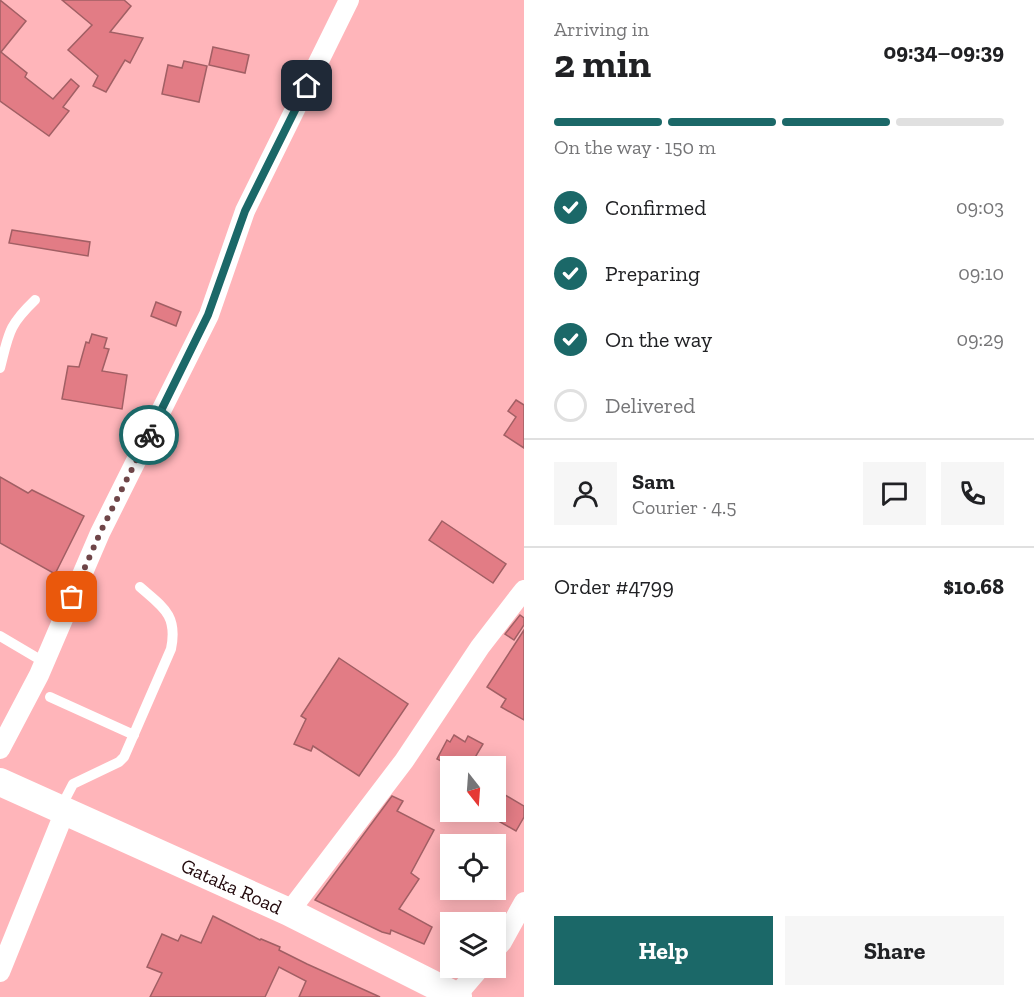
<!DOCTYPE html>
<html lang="en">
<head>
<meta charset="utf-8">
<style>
  body { margin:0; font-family:"Zilla Slab",serif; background:#f6f6f6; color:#202124; height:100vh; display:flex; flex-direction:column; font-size:22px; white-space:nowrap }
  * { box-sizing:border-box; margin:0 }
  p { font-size:20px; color:#757577 }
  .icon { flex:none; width:33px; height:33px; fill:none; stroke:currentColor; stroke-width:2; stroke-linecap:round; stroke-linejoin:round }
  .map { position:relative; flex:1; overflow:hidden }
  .sheet { display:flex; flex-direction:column; background:#fff; width:510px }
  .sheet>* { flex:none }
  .needle { width:39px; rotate:163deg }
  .controls { position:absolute; left:440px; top:756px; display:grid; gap:12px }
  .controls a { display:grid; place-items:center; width:66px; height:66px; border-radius:0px; background:#fff; box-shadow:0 3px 15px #0003; font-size:30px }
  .pin { position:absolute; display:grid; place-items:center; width:51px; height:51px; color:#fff; margin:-26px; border-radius:12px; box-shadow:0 3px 9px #0006 }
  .courier { position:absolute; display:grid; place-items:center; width:60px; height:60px; margin:-30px; border:4px solid #1b6868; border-radius:50%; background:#fff; color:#222; box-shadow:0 2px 8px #0007 }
  .overview em { font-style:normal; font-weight:700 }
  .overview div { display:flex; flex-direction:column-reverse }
  .overview { display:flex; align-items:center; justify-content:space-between; height:102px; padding:0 30px }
  h1 { font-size:39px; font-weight:700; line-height:45px }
  .bar { display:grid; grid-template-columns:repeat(4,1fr); gap:9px 6px; align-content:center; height:72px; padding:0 30px }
  .bar i { height:8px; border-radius:4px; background:#e0e0e0 }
  .bar .on { background:#1b6868 }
  .bar p { grid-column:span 4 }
  .line { display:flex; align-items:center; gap:15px; padding:0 30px; border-top:2px solid #e0e0e0 }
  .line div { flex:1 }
  .round { display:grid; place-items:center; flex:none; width:63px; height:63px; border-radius:0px; background:#f6f6f6 }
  ol { padding:0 30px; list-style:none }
  li { display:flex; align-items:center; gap:18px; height:66px }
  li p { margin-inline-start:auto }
  li .icon { padding:6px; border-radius:50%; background:#1b6868; color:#fff; stroke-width:4 }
  li:last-child { color:#757577 }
  li i { width:33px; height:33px; border:3px solid #e0e0e0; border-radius:50% }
  .button { display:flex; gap:12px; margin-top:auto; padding:12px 30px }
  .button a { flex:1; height:69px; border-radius:0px; background:#1b6868; color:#fff; font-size:24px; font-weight:700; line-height:69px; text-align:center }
  .button a+a { background:#f6f6f6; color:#202124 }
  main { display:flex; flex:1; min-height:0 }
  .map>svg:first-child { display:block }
  .building { fill:#e27c85; stroke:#a15f64; stroke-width:1.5 }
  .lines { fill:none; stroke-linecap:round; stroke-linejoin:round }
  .lane { stroke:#fff; stroke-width:10 }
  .street { stroke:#fff; stroke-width:20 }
  .secondary { stroke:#fff; stroke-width:28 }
  .done { stroke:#6f4548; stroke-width:6; stroke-dasharray:0 10.8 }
  .route { stroke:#1b6868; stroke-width:8 }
  .labels { text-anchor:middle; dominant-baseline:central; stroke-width:4.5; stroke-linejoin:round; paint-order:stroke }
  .street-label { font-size:20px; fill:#21080b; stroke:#f9cbce }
</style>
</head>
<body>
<main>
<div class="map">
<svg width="524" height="997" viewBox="0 0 524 997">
  <rect width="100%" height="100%" fill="#ffb5ba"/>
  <!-- building -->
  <g class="building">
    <polygon points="0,0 26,21 1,52 27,73 25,77 53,99 71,79 79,86 63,107 69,111 49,136 0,101"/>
    <polygon points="62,0 124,0 131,6 110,32 143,38 130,63 125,60 106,92 93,86 98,76 68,50 92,25"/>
    <polygon points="213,47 249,55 245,73 209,65"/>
    <polygon points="184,61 207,66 199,102 162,94 168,65 182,68"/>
    <polygon points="12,230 90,242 88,256 9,243"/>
    <polygon points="156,302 181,312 176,326 151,316"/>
    <polygon points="92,334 107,338 104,348 109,349 102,371 127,375 122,409 62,399 68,366 79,367 86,342 89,343"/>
    <polygon points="516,400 524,405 524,448 504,435 516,417 508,411"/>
    <polygon points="0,477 28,493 32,490 84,516 55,574 0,543"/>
    <polygon points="442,521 506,564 493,583 429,540"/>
    <polygon points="520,615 524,618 524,625 514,640 505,634"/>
    <polygon points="524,630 524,720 501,707 506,699 487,687"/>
    <polygon points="339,658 408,704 359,776 313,746 311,751 294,744 306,719 301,716"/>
    <polygon points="454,735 465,742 468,736 483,744 470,766 451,766 437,759 447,740 450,742"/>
    <polygon points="495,789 524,806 524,817 516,831 495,819"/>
    <polygon points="392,796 403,801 397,811 434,830 411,873 419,879 399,909 432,927 424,944 391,930 390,934 382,932 315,900"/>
    <polygon points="213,916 260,940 261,939 280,947 279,950 307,964 380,997 299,997 306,981 279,967 265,997 150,997 162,973 147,967 162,934 178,941 181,935 201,943"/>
  </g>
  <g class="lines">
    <!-- lane -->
    <g class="lane">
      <path d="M0,368C9,333 8,326 35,300"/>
      <polyline points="0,636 44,662"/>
      <polyline points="50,697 134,735"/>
      <path d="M60,809L73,784L119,762L124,757L171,649C178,615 163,607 140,587"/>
    </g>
    <!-- street -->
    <g class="street">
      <polyline points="0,749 39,675 100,533 209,315 245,211 349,0"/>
      <polyline points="289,912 404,761 480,647 524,590"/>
      <polyline points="495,950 502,942 524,902"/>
      <polyline points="0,972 65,811"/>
      <polyline points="456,996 480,968"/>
    </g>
    <!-- secondary -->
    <path class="secondary" id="s1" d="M0,782L289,912L458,997"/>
  </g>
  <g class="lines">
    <!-- done -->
    <polyline class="done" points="72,597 100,533 149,435"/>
    <!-- route -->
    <polyline class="route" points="149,435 208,315 245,211 307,86"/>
  </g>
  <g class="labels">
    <!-- street labels -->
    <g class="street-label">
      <text stroke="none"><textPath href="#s1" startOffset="254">Gataka Road</textPath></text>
    </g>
  </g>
</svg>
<div class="controls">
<a><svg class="needle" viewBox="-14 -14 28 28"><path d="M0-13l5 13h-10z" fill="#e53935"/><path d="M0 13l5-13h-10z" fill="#757577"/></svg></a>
<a><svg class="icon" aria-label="locate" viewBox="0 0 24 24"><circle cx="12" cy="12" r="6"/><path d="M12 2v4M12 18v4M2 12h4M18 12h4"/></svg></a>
<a><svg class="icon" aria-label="layers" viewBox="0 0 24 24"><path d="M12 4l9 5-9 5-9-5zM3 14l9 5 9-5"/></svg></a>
</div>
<div class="pin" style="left:72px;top:597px;background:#ea580c"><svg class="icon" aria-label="bag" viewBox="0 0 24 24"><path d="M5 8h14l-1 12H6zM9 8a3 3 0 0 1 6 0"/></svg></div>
<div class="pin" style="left:307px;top:86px;background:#1f2937"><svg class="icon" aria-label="home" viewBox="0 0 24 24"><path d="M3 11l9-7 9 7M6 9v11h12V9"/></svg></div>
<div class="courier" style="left:149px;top:435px"><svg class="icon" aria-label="bike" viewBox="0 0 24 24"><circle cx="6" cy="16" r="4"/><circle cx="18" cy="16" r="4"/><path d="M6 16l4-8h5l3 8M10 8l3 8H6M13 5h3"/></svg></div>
</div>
<section class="sheet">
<div class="overview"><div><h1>2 min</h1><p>Arriving in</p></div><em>09:34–09:39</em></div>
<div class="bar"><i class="on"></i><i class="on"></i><i class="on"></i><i></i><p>On the way · 150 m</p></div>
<ol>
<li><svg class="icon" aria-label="check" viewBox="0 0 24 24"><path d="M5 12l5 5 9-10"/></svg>Confirmed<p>09:03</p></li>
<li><svg class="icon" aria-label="check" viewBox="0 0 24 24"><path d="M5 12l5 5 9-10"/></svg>Preparing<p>09:10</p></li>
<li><svg class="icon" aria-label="check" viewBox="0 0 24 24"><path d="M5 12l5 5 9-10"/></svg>On the way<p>09:29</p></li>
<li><i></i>Delivered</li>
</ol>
<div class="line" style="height:108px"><a class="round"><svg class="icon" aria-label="person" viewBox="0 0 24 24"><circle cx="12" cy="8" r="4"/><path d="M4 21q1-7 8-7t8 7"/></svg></a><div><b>Sam</b><p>Courier · 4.5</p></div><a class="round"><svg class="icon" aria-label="chat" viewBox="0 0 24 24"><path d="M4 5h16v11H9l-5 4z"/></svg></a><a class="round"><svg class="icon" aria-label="phone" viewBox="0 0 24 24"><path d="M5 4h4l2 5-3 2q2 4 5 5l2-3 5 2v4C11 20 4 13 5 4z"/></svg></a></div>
<div class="line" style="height:78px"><div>Order #4799</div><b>$10.68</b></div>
<div class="button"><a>Help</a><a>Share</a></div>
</section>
</main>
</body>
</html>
